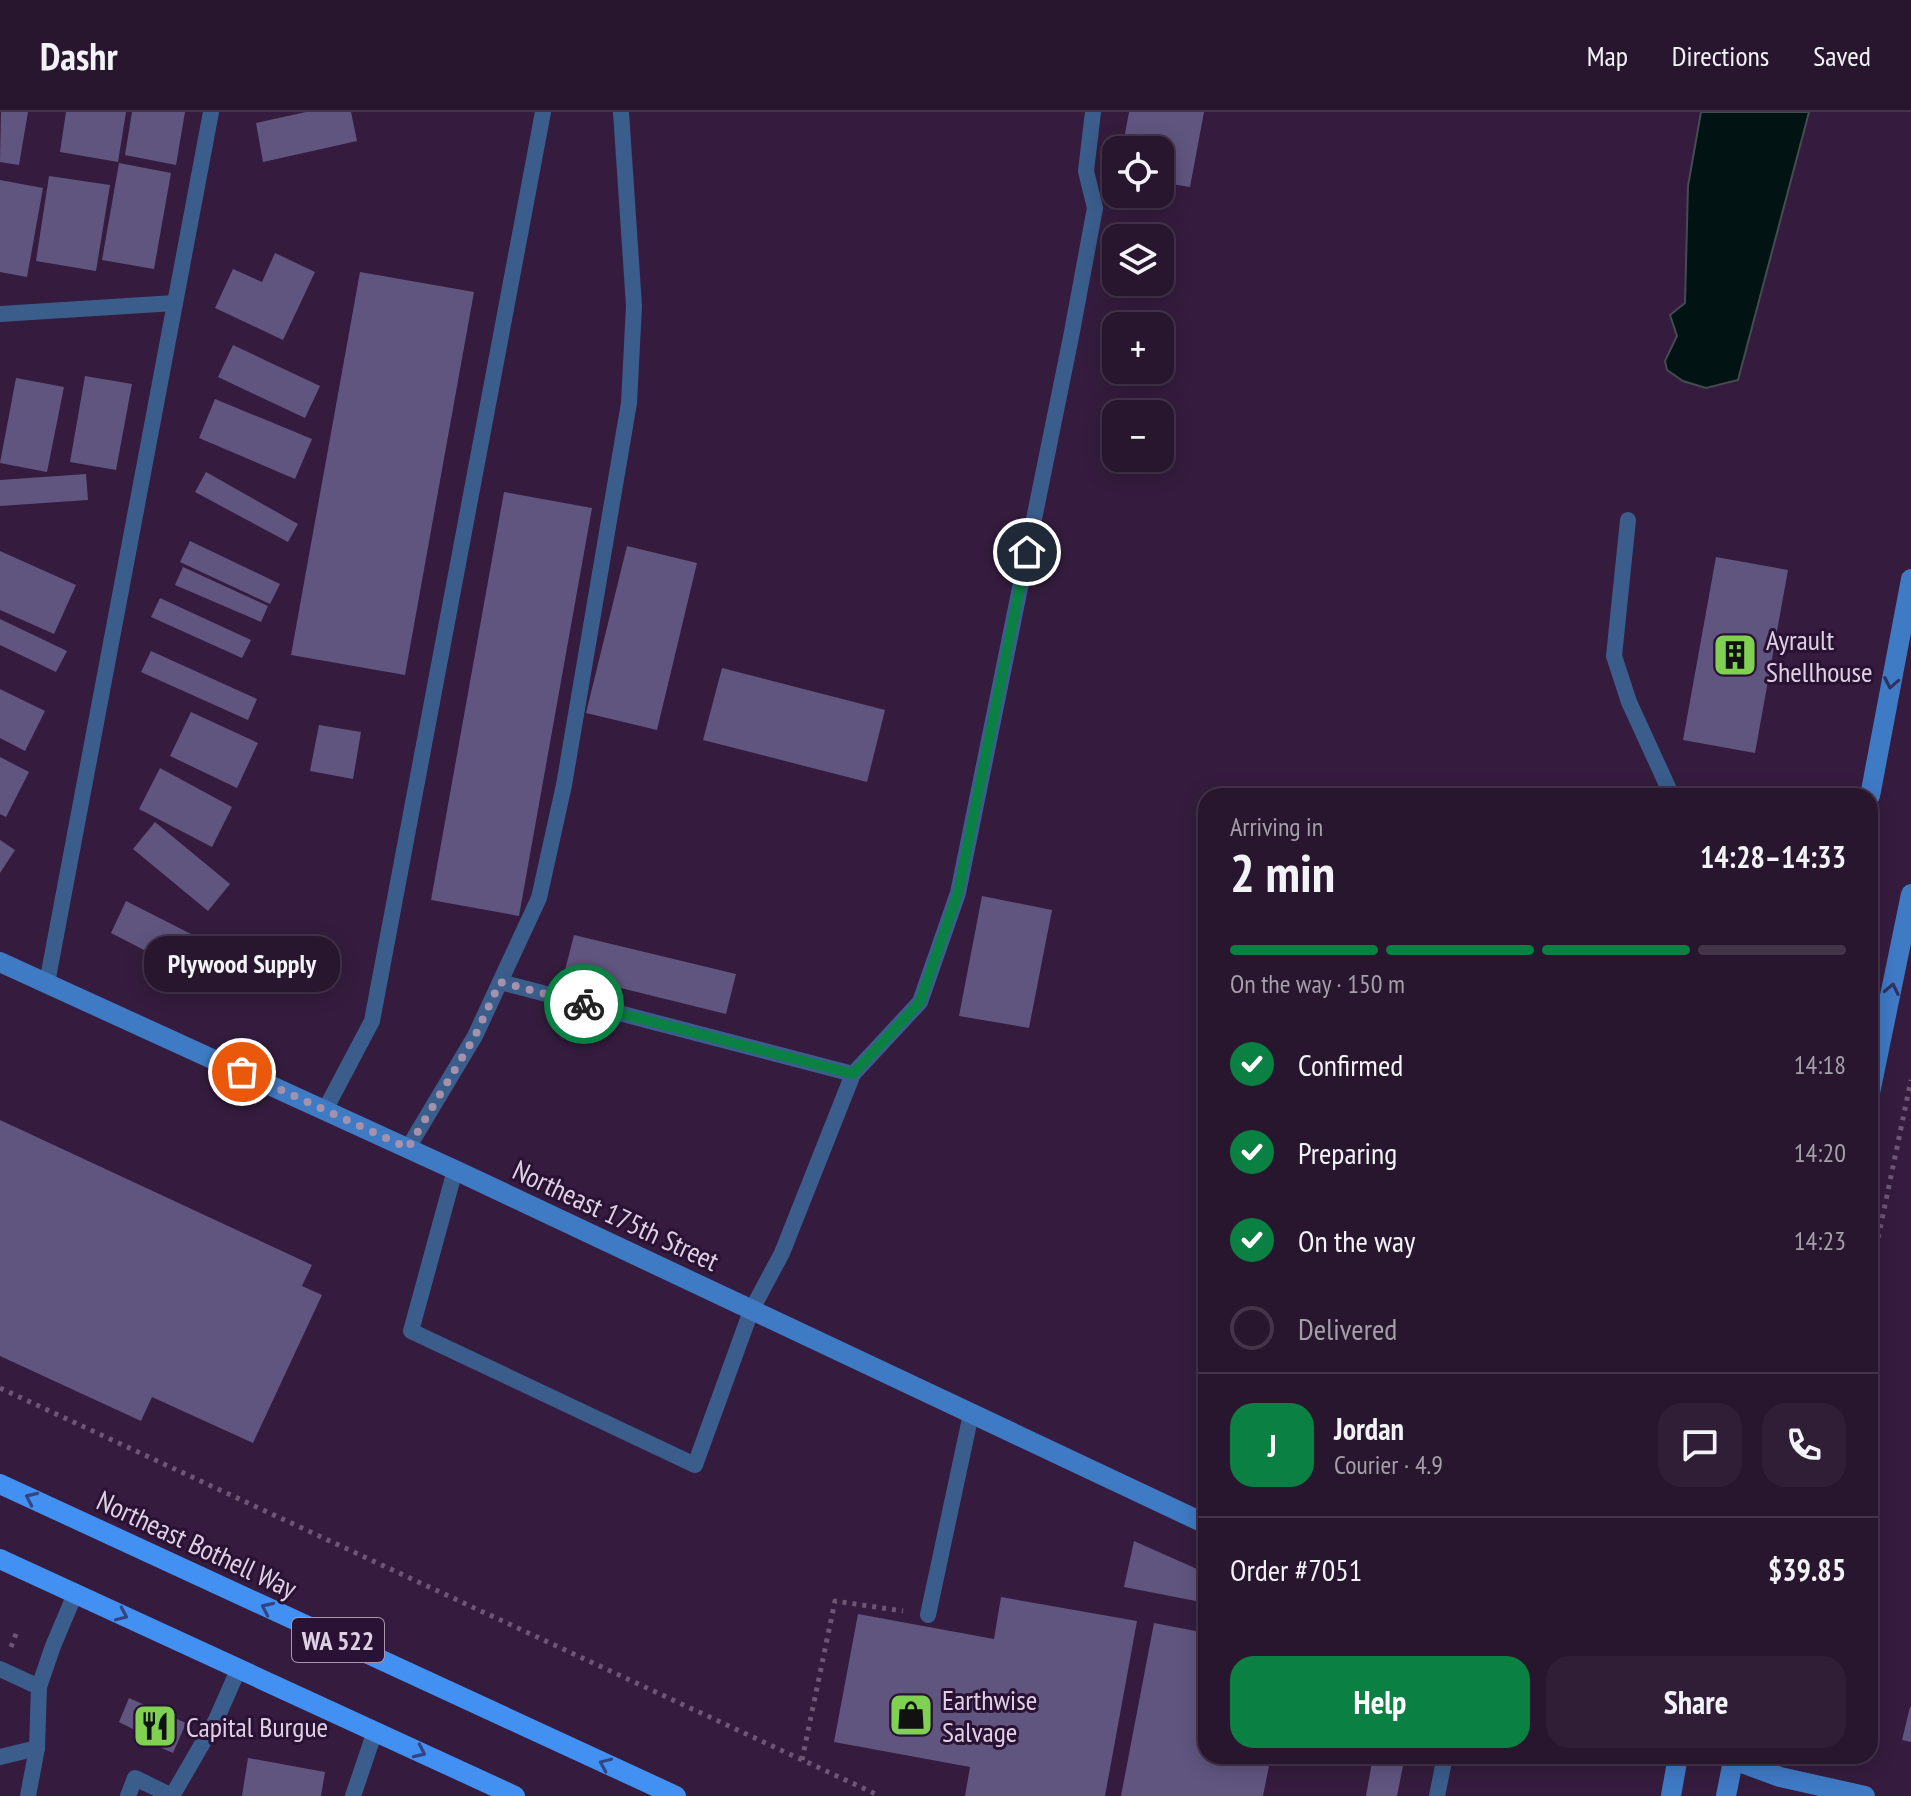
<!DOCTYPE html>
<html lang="en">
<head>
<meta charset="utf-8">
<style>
  body { margin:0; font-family:"PT Sans Narrow",sans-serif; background:#301e36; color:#f1f3f6; height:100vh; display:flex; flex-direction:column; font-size:30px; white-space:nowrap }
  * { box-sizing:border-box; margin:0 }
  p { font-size:26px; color:#a59faa }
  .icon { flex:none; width:44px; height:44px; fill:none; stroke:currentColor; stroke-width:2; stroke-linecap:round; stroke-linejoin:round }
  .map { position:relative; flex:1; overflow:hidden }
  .side { position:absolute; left:1198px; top:676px; width:680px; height:976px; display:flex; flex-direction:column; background:#28152e; border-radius:24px; box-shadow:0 4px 20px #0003,0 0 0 2px #44344a }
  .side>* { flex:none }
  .buttons { position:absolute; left:1102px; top:24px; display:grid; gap:16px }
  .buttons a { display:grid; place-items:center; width:72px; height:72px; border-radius:16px; background:#28152e; box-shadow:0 4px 20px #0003,0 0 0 2px #44344a; font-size:40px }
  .pin { position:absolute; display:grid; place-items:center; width:68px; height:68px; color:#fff; margin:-34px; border:4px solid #fff; border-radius:50%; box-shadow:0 2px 8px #0007 }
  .courier { position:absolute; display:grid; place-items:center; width:80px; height:80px; margin:-40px; border:6px solid #0b8043; border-radius:50%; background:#fff; color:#222; box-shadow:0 2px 10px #0007 }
  .bubble { position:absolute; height:56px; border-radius:24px; background:#28152e; box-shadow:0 4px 20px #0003,0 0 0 2px #44344a; font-size:26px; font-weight:800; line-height:56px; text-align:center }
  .headline em { font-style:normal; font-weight:800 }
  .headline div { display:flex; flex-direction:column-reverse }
  .headline { display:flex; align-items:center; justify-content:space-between; height:136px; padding:0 32px }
  h1 { font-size:52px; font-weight:800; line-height:60px }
  .bar { display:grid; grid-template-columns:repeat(4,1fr); gap:12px 8px; align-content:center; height:96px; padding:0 32px }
  .bar i { height:10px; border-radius:6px; background:#44344a }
  .bar .active { background:#0b8043 }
  .bar p { grid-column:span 4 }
  .line { display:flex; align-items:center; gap:20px; padding:0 32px; border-top:2px solid #44344a }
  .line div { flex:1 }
  .round { display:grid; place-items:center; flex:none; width:84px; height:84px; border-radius:24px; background:#301e36 }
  ol { padding:0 32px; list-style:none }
  li { display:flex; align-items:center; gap:24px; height:88px }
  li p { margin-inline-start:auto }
  li .icon { padding:8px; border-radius:50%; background:#0b8043; color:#fff; stroke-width:4 }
  li:last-child { color:#a59faa }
  li i { width:44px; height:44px; border:4px solid #44344a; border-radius:50% }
  .primary-button { display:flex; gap:16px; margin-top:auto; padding:16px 32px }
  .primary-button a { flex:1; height:92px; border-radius:24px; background:#0b8043; color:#fff; font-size:32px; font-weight:800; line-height:92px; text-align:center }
  .primary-button a+a { background:#301e36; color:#f1f3f6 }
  header { display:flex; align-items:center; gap:48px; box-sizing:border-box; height:112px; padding:0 40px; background:#28152e; border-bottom:2px solid #44344a }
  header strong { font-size:38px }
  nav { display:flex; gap:44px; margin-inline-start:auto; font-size:28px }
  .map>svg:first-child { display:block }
  .water { fill:#011313; stroke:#444c52; stroke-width:2 }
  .building { fill:#60557f }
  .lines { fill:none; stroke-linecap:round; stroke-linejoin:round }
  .path { stroke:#6d5775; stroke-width:5; stroke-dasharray:4 6; stroke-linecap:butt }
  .lane { stroke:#3a5d8c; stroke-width:16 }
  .secondary { stroke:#3f7ac5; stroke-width:20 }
  .primary { stroke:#4290f1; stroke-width:20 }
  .oneway { stroke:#303160 }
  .oneway2 { stroke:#344480 }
  .done { stroke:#a491ab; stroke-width:8; stroke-dasharray:0 14.4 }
  .route { stroke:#0b8043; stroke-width:10 }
  .labels { text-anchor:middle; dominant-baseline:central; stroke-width:6; stroke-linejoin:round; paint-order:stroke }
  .shield { fill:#2a1234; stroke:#a997b0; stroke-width:2 }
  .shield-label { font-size:26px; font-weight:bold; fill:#dfd0e5 }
  .poi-label { font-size:28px; fill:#dfd0e5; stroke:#2a1234; text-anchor:start }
  .street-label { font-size:28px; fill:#dfd0e5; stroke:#2a1234 }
</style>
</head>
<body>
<header>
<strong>Dashr</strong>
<nav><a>Map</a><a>Directions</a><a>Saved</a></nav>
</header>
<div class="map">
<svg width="1911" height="1684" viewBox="0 0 1911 1684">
  <rect width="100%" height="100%" fill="#351c3e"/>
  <!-- water -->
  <polygon class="water" points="1701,0 1809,0 1738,268 1706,276 1683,269 1667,258 1665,249 1677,224 1670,203 1685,191 1688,74"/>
  <!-- building -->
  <g class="building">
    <polygon points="1,0 28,0 19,53 0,50"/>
    <polygon points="66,0 126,0 118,50 60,40"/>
    <polygon points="132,0 185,0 176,53 125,43"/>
    <polygon points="306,0 351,0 357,29 263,50 256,11"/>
    <polygon points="1129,0 1204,0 1190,75 1160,70 1160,38 1122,38"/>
    <polygon points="119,51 171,61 154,157 102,148"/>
    <polygon points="49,64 110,73 96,159 36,149"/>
    <polygon points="0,68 43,76 27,165 0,160"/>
    <polygon points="275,141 315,160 283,228 215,196 233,157 262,170"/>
    <polygon points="360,160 474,180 405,563 291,543"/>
    <polygon points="233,233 320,274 305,306 218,265"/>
    <polygon points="85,264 132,272 116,358 70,350"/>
    <polygon points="16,266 64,275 47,360 0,351"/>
    <polygon points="215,287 312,327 295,367 199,326"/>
    <polygon points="206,360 298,412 288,430 195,380"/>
    <polygon points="86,362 88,388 0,394 0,368"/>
    <polygon points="504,380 592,396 519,804 431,788"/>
    <polygon points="190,429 280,472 270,492 180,450"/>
    <polygon points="627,434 697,451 657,618 586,601"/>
    <polygon points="0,439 76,473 54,522 0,498"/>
    <polygon points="1716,445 1788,458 1755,641 1683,628"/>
    <polygon points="183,455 268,494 261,510 175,473"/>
    <polygon points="160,486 251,528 242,546 151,505"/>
    <polygon points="0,507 67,539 56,560 0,533"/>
    <polygon points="151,539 257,587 248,608 141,560"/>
    <polygon points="722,556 885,598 867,670 703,628"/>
    <polygon points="0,577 45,599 25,639 0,626"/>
    <polygon points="191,600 258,631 237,676 170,644"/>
    <polygon points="319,613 361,620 353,667 310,659"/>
    <polygon points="0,645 29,660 6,705 0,702"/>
    <polygon points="160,656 232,695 212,735 139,697"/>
    <polygon points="155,710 230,772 208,799 133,737"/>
    <polygon points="0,728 15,738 0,761"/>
    <polygon points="982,784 1052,798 1029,916 959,904"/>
    <polygon points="126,789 201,827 185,859 111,821"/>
    <polygon points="574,823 736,862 726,902 564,862"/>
    <polygon points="0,1008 312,1153 302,1174 322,1183 253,1331 152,1285 141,1309 0,1244"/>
    <polygon points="1134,1429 1206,1461 1206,1491 1124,1475"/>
    <polygon points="1001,1485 1137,1509 1105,1684 965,1684 970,1655 834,1630 858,1502 994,1527"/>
    <polygon points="1154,1511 1206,1521 1206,1644 1271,1644 1263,1684 1121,1684"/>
    <polygon points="129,1586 186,1611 173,1641 136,1625 139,1620 119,1610"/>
    <polygon points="1910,1595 1911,1595 1911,1630 1902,1628"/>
    <polygon points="1373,1644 1405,1644 1397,1684 1366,1684"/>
    <polygon points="248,1646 325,1660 321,1684 242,1684"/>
  </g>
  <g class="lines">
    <!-- path -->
    <g class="path">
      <polyline points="1870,1165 1911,968"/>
      <polyline points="0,1276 880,1684"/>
      <polyline points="11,1535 18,1517"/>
      <polyline points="802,1648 835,1489 903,1499"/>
    </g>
    <!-- lane -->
    <g class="lane">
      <polyline points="0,202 175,191"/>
      <polyline points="1628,408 1614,544 1629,590 1672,684"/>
      <polyline points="500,870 539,786 564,673 629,291 634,194 621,0"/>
      <polyline points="47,871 211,0"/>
      <polyline points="325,998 372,909 543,0"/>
      <polyline points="408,1036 475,924 500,870 853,962 920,890 958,781 1071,225 1095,96 1086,59 1093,0"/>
      <polyline points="455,1058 411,1219 695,1353 751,1199 782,1141 853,962"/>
      <polyline points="928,1503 971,1302"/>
      <polyline points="0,1557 39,1575"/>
      <polyline points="0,1645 37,1636"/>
      <polyline points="28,1684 37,1636 39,1575 53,1534 75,1482"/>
      <polyline points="128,1684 135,1666 172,1684 216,1608 239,1556"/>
      <polyline points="353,1684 375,1619"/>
      <polyline points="1437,1684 1445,1644"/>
    </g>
    <!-- secondary -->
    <g class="secondary">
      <polyline points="1870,684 1911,467"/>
      <polyline points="0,850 455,1058 1206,1412"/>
      <polyline points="1870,981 1911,782"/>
      <polyline points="1723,1644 1780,1665 1865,1684"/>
      <polyline points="1671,1684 1678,1644"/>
      <polyline points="1726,1684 1734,1644"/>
    </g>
    <!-- primary -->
    <g class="primary">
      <polyline points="0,1372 676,1684"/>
      <polyline points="0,1447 515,1684"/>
    </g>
  </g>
  <!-- one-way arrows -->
  <defs><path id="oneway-chevron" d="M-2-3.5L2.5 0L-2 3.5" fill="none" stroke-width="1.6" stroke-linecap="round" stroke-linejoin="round" transform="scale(2)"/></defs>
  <g class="oneway">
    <use href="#oneway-chevron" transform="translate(1891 571) rotate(101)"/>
    <use href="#oneway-chevron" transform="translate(1892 877) rotate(-78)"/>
  </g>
  <g class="oneway2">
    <use href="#oneway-chevron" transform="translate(31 1386) rotate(-155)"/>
    <use href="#oneway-chevron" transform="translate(267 1496) rotate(-155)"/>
    <use href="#oneway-chevron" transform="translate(122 1503) rotate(24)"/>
    <use href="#oneway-chevron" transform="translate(420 1640) rotate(25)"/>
    <use href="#oneway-chevron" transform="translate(605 1652) rotate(-156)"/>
  </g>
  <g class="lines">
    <!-- done -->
    <polyline class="done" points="242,960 408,1036 475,924 500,870 584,892"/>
    <!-- route -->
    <polyline class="route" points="584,892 853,962 920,890 958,781 1027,440"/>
  </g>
  <!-- icons -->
  <defs>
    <g id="building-square" transform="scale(2.3)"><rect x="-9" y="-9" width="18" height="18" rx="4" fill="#80d051" stroke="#2a1234"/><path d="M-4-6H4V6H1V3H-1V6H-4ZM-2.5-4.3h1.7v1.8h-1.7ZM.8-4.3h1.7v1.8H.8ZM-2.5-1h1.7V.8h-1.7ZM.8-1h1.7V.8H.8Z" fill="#111"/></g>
    <g id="shop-square" transform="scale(2.3)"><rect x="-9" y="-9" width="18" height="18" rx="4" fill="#80d051" stroke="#2a1234"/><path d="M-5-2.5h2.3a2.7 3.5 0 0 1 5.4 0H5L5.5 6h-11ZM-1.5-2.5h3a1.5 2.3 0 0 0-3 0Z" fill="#111"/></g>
    <g id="restaurant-square" transform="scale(2.3)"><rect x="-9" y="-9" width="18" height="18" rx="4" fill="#80d051" stroke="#2a1234"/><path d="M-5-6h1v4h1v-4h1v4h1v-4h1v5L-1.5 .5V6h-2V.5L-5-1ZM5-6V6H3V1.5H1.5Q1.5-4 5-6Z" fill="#111"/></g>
  </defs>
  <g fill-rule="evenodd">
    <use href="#building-square" x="1735" y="543"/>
    <use href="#shop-square" x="911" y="1603"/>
    <use href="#restaurant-square" x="155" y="1614"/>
  </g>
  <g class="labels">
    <!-- shield labels -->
    <rect class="shield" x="292" y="1506" width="92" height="44" rx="6"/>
    <g class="shield-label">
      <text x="338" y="1528">WA 522</text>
    </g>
    <!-- poi labels -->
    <g class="poi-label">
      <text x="1766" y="527">Ayrault<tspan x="1766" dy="32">Shellhouse</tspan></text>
      <text x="942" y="1587">Earthwise<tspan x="942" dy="32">Salvage</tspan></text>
      <text x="186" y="1614">Capital Burgue</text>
    </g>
    <!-- street labels -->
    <g class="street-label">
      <text transform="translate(616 1103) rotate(25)">Northeast 175th Street</text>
      <text transform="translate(197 1432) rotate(25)">Northeast Bothell Way</text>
    </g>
  </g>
</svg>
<div class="buttons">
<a><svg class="icon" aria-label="locate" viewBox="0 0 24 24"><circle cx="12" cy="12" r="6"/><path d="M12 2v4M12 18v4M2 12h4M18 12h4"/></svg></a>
<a><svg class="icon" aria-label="layers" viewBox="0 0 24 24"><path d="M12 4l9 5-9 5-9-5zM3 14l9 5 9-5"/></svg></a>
<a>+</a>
<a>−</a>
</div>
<div class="pin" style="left:242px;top:960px;background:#ea580c"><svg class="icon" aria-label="bag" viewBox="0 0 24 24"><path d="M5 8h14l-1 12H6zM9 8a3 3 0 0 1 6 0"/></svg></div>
<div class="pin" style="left:1027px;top:440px;background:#1f2937"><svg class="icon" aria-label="home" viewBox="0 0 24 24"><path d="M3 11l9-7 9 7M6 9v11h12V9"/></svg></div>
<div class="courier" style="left:584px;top:892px"><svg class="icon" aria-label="bike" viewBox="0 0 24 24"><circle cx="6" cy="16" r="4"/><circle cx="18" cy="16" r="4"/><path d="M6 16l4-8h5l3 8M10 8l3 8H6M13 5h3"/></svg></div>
<div class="bubble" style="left:144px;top:824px;width:196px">Plywood Supply</div>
<section class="side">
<div class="headline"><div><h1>2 min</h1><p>Arriving in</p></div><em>14:28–14:33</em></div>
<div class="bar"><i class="active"></i><i class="active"></i><i class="active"></i><i></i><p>On the way · 150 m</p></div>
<ol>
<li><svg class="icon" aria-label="check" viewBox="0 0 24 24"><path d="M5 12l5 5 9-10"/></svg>Confirmed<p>14:18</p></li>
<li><svg class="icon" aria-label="check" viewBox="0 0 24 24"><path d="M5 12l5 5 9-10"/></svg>Preparing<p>14:20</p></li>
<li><svg class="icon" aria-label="check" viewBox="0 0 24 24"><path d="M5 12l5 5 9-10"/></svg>On the way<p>14:23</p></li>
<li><i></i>Delivered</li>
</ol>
<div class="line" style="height:144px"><b class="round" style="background:#0b8043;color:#fff">J</b><div><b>Jordan</b><p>Courier · 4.9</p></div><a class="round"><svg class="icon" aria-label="chat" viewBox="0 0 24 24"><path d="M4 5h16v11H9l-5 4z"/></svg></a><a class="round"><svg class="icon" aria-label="phone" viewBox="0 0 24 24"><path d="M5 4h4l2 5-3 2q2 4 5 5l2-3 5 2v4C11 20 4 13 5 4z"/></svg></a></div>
<div class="line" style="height:104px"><div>Order #7051</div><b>$39.85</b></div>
<div class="primary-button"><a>Help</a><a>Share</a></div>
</section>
</div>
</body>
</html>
